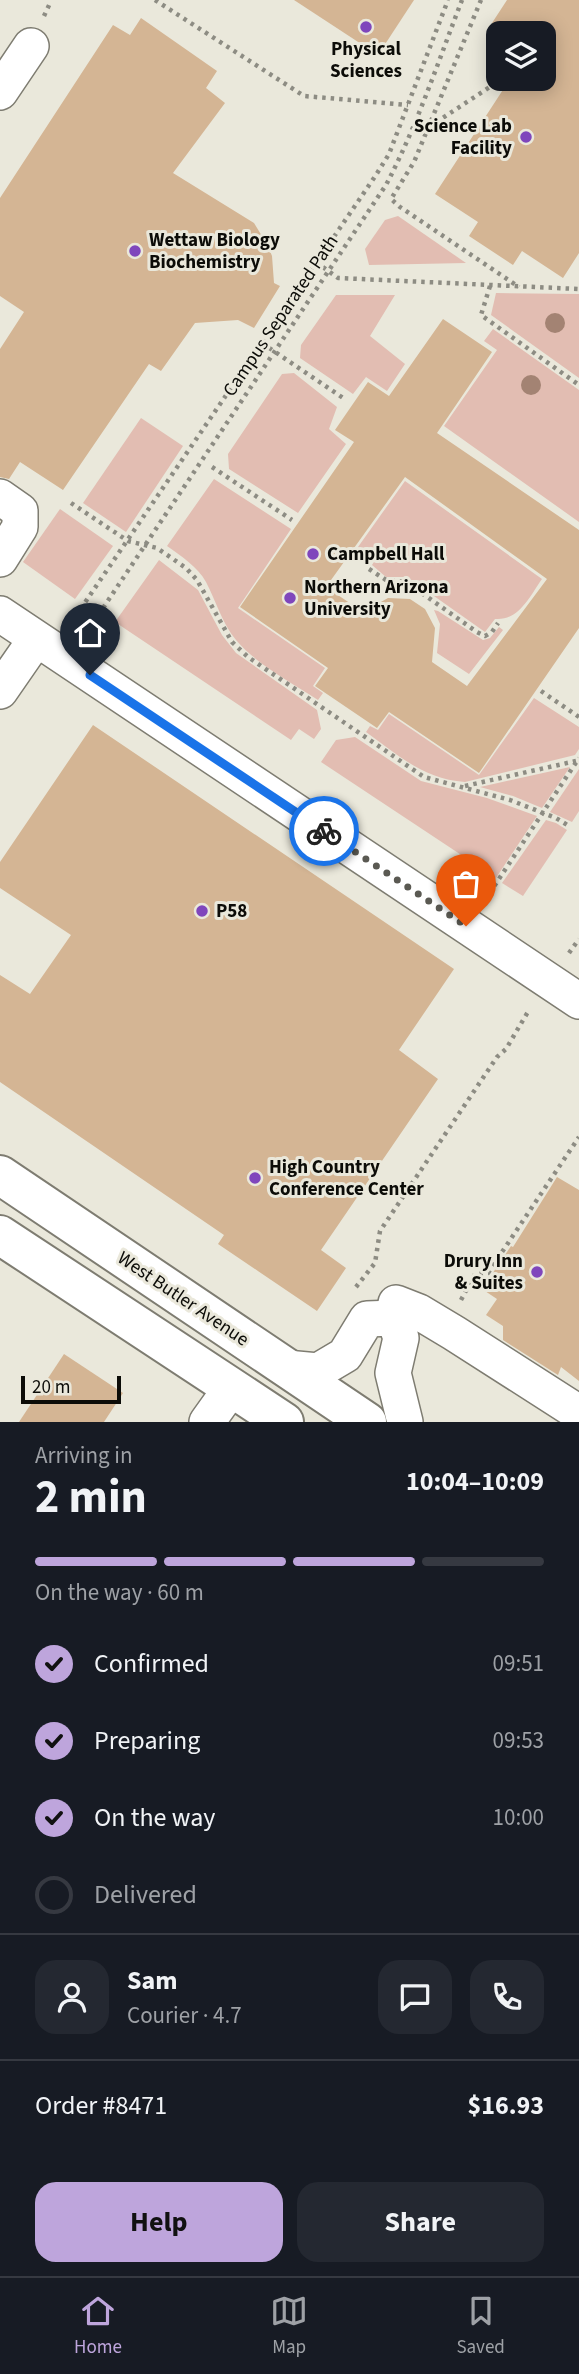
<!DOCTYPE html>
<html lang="en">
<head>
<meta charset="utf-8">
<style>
  body { margin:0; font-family:"Source Sans 3",sans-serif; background:#242831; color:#f1f3f6; height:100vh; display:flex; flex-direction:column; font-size:26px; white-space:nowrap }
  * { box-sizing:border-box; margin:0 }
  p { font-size:23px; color:#9ea1a6 }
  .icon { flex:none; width:38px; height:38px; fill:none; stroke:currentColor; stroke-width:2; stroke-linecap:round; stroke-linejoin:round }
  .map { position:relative; height:1422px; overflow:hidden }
  .drawer { display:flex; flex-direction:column; background:#171b24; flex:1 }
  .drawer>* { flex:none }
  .tools { position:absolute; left:486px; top:21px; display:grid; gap:14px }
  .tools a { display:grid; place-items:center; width:70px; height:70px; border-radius:14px; background:#171b24; box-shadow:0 4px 18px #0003; font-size:35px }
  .scale { position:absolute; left:21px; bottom:18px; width:100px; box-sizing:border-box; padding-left:7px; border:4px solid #0c0c08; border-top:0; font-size:19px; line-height:24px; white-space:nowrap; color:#0c0c08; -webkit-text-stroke:5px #eae8db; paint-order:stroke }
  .pin { position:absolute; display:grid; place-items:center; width:60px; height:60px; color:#fff; margin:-72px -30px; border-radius:50% 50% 50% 0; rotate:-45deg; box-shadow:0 0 7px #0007 }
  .pin .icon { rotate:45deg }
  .courier { position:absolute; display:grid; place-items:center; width:70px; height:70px; margin:-35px; border:5px solid #1a73e8; border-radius:50%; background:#fff; color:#222; box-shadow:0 2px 9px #0007 }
  .head em { font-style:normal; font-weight:700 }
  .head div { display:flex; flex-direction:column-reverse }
  .head { display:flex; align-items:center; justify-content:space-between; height:119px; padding:0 35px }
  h1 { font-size:46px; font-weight:700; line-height:52px }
  .bar { display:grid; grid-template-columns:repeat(4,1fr); gap:10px 7px; align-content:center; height:84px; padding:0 35px }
  .bar i { height:9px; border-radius:5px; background:#363941 }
  .bar .current { background:#bea5dc }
  .bar p { grid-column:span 4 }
  .line { display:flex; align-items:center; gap:18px; padding:0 35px; border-top:2px solid #363941 }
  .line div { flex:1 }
  .round { display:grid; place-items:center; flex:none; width:74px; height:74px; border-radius:21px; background:#242831 }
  ol { padding:0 35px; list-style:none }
  li { display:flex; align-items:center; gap:21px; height:77px }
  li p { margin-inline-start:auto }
  li .icon { padding:7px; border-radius:50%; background:#bea5dc; color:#111; stroke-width:4 }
  li:last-child { color:#9ea1a6 }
  li i { width:38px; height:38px; border:4px solid #363941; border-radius:50% }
  .button { display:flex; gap:14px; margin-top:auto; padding:14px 35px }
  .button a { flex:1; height:80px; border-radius:21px; background:#bea5dc; color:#111; font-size:28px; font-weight:700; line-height:80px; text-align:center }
  .button a+a { background:#242831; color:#f1f3f6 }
  .menu { display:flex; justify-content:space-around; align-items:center; height:98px; border-top:2px solid #363941; background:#171b24; font-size:19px; color:#9ea1a6 }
  .menu a { display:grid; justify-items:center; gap:4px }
  .menu .current { color:#bea5dc }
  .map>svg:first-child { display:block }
  .green { fill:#e2bdb2 }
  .building { fill:#d4b594; fill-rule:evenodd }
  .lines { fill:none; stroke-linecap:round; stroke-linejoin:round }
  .minor-casing { stroke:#7e7c71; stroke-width:38 }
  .major-casing { stroke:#7e7c71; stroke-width:42 }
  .path { stroke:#8d8c83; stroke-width:4.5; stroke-dasharray:3.5 5; stroke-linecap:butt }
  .minor { stroke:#fff; stroke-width:35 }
  .major { stroke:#fff; stroke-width:38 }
  .tree { fill:#a38373 }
  .done { stroke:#5a5952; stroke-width:7; stroke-dasharray:0 12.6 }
  .route { stroke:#1a73e8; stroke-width:9 }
  .poi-dot { fill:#7f46bc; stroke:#eae8db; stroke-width:2.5 }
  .labels { text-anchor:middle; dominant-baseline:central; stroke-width:6; stroke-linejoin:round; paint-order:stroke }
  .poi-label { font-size:19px; font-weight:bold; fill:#0c0c08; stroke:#eae8db; text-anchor:start }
  .street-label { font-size:19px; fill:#0c0c08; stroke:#eae8db }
</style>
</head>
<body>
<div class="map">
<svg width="579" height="1422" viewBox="0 0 579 1422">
  <rect width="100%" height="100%" fill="#eae8db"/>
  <!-- green -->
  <g class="green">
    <polygon points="398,216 466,263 369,265 365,249 385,220"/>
    <polygon points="496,293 579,294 579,378 491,315"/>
    <polygon points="336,295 395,295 370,336 405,364 387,391 366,377 353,394 300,358 301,345"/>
    <polygon points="493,329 579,390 579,522 444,426 497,350 484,341"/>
    <polygon points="294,373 337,407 329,429 346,444 298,513 229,469 228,454 282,374"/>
    <polygon points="141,418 183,446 126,532 83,503"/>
    <path d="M214,479L291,529L238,608L325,668L313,686L323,693L318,700C291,682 257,665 236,640C222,623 216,601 206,582C198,567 181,556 167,546Z"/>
    <path d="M405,481L542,579C530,596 519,621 495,619L485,632L407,577H386L372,565L375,560L358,547Z"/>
    <polygon points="60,509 113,546 75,599 23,562"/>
    <polygon points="159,560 198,590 222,635 236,653 317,710 321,729 314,739 299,729 291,740 115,622"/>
    <polygon points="434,610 438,611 483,640 490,638 499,627 503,630 469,674 437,653 440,624"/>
    <path d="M534,698L579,727V749L575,755L465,782C423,779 398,755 366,732L370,726L378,730L389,714L479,775Z"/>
    <polygon points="355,737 421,781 487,798 537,816 496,878 321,762 336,740"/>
    <polygon points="570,767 542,808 513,796 480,787"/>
    <polygon points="579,769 579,811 572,822 550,812"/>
    <polygon points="546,820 556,823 567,830 523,896 502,883"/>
  </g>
  <!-- building -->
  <g class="building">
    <polygon points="294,0 414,0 378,55"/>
    <polygon points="507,0 579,0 579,253 563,278 522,251 513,265 469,236 478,222 435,194 510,79 544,79 544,33 508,33 492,23"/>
    <polygon points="141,18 217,71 206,88 225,103 173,173 254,223 268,246 272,256 274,283 280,286 254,328 238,320 195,323 161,371 149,364 63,490 20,462 9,479 0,477 0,349 24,312 0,296 0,198 113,25 130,35"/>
    <path d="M443,319L492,352L437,433L579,530V628L479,773L389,712L377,728L315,686L328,668L240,607L354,442L335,430L368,382L389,396ZM405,477L547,579L467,686L432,662L435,628L425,609L410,599L388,598L363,612L326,587Z"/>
    <polygon points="93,725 454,969 399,1050 438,1079 321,1250 346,1268 317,1311 218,1244 224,1235 0,1082 0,975 30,994 71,935 0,888 0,862"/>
    <polygon points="557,1177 579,1190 579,1381 561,1367 558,1375 503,1340 503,1326 486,1315 497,1299 482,1289 511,1246 513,1247"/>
    <polygon points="64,1354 123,1393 104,1422 19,1422"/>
  </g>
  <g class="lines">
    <!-- minor casing -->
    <g class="minor-casing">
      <g id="minor">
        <polyline points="0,92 31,46"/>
        <polyline points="0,497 20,511 20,527 0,559"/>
        <polyline points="0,614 579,1001"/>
        <polyline points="0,691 36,639"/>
        <polyline points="286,1368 318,1371 345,1355 367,1319 394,1318"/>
        <polyline points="207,1422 232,1387"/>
        <polyline points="405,1422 393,1373 401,1338 394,1318 396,1303 419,1312 454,1333 579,1413"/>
      </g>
    </g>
    <!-- major casing -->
    <g class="major-casing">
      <g id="major">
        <polyline points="0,1175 367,1422"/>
        <polyline points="0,1235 284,1422"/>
      </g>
    </g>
    <!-- path -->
    <g class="path">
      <polyline points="155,0 304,96 408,105"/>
      <polyline points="481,0 414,162 391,199 400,207 519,287"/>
      <polyline points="44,16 51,1"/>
      <polyline points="429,127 502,79"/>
      <polyline points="316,262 338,278 579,289"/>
      <polyline points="490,286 481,315 579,385"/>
      <polyline points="262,343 346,400"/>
      <polyline points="212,467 292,520"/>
      <polyline points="71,503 128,541 157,548 186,568 197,580 232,642 248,657 424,777 510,800 556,818 569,826"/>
      <polyline points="369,569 386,580 406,582 477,632 485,636 492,632 498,623"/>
      <polyline points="71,623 376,175 389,154 448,0"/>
      <path d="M89,629L386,185C417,126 438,62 462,0"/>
      <polyline points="541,691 579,717"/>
      <polyline points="465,786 576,761"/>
      <polyline points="485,900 579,758"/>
      <polyline points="569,953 579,939"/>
      <polyline points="356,1287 375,1263 380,1231 497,1057 506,1049 529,1010"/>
      <polyline points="461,1300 475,1274 488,1273 579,1137"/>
    </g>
    <!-- minor -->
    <use href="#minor" class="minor"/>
    <!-- major -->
    <use href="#major" class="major"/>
  </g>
  <!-- trees -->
  <g class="tree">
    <circle cx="555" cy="323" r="10"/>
    <circle cx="531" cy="385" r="10"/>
  </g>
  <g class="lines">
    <!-- done -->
    <polyline class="done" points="324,831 466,926"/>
    <!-- route -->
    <polyline class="route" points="90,675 324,831"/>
  </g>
  <!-- markers -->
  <g class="poi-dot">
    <circle cx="366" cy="27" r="7"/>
    <circle cx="526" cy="137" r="7"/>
    <circle cx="135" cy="251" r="7"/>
    <circle cx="313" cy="554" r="7"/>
    <circle cx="290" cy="598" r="7"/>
    <circle cx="202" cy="911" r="7"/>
    <circle cx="255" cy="1178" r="7"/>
    <circle cx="537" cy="1272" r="7"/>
  </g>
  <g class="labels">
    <!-- poi labels -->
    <g class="poi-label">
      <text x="366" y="49" text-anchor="middle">Physical<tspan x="366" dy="22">Sciences</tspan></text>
      <text x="512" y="126" text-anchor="end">Science Lab<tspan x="512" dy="22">Facility</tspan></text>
      <text x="149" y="240">Wettaw Biology<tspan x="149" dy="22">Biochemistry</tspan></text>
      <text x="327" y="554">Campbell Hall</text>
      <text x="304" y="587">Northern Arizona<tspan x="304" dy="22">University</tspan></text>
      <text x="216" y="911">P58</text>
      <text x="269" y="1167">High Country<tspan x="269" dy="22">Conference Center</tspan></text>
      <text x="523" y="1261" text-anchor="end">Drury Inn<tspan x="523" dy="22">&amp; Suites</tspan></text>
    </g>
    <!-- street labels -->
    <g class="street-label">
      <text transform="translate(281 316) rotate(-56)">Campus Separated Path</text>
      <text transform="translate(183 1299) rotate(34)">West Butler Avenue</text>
    </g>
  </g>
</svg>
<div class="tools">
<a><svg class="icon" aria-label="layers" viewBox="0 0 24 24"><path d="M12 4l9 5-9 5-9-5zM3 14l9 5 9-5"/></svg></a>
</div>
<div class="scale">20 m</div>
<div class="pin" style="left:466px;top:926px;background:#ea580c"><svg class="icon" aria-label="bag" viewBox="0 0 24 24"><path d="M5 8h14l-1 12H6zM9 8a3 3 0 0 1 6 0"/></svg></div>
<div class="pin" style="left:90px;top:675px;background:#1f2937"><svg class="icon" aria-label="home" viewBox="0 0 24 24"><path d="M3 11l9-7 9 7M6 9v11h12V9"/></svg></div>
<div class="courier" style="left:324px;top:831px"><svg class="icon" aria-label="bike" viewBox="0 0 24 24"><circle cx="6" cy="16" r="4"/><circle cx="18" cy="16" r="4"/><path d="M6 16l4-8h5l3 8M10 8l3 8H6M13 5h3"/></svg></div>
</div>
<section class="drawer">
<div class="head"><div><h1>2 min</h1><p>Arriving in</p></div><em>10:04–10:09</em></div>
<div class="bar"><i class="current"></i><i class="current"></i><i class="current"></i><i></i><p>On the way · 60 m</p></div>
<ol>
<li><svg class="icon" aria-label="check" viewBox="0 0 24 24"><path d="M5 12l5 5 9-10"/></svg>Confirmed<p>09:51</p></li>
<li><svg class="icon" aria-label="check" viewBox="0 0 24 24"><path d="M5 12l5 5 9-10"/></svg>Preparing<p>09:53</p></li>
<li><svg class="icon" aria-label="check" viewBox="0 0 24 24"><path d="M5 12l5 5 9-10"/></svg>On the way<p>10:00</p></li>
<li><i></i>Delivered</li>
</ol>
<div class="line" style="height:126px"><a class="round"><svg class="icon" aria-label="person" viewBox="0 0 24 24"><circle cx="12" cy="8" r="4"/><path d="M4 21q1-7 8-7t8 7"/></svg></a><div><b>Sam</b><p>Courier · 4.7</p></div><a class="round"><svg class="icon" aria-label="chat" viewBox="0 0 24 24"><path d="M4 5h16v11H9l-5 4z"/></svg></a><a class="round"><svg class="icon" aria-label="phone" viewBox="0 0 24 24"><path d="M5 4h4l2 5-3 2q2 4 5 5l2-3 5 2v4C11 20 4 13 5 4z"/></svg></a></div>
<div class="line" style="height:91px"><div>Order #8471</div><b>$16.93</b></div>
<div class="button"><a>Help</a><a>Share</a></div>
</section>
<nav class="menu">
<a class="current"><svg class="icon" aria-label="home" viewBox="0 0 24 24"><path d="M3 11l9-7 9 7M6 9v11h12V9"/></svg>Home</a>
<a><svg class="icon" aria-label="map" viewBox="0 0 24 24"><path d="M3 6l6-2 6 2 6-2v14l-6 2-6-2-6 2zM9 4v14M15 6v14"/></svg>Map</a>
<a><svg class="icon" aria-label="saved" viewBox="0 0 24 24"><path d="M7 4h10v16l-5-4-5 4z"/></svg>Saved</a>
</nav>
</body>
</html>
